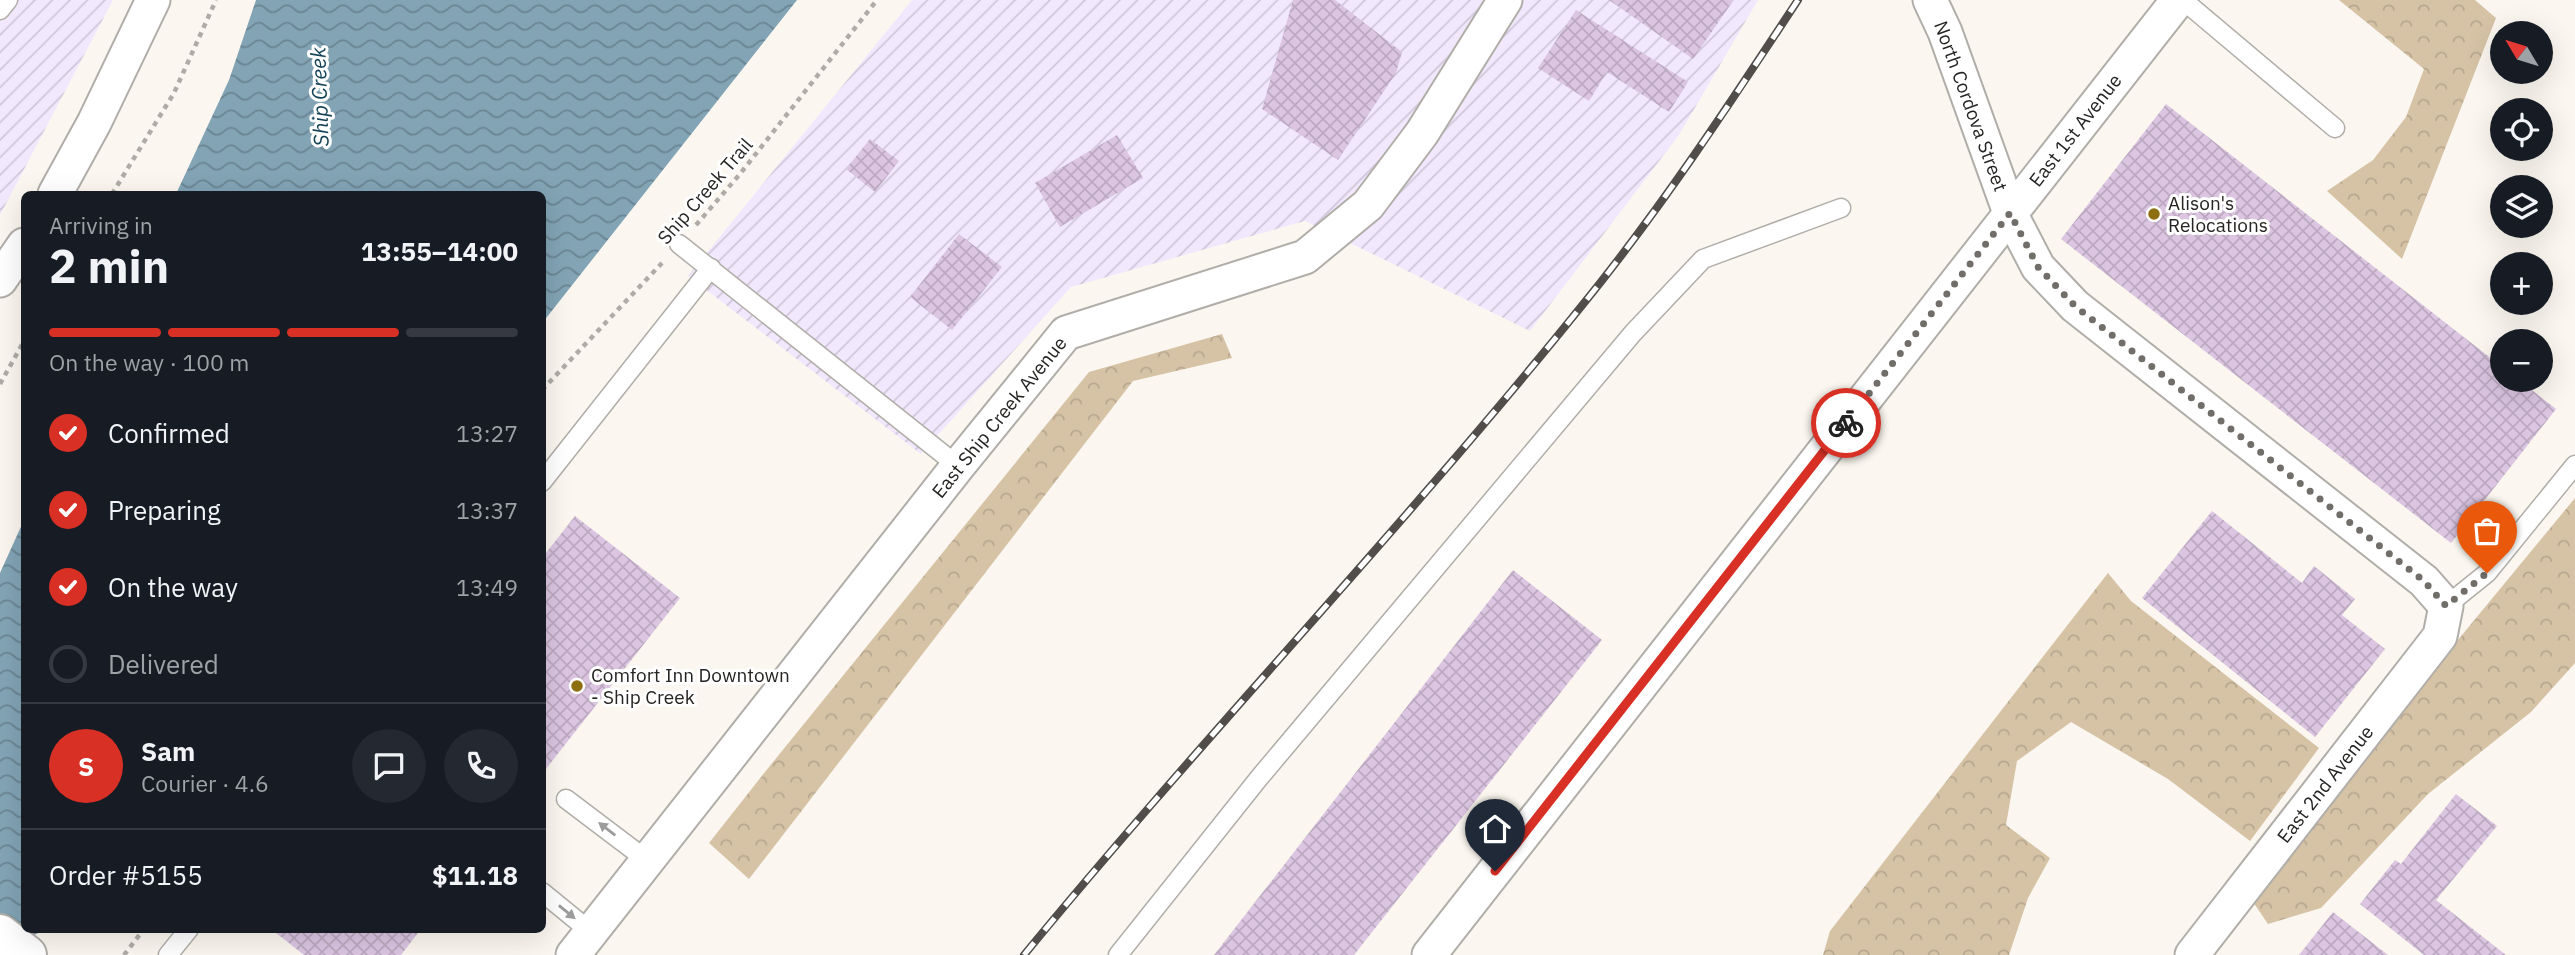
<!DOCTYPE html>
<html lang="en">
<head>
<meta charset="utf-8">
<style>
  body { margin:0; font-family:"IBM Plex Sans",sans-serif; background:#242831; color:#f1f3f6; height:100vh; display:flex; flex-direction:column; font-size:26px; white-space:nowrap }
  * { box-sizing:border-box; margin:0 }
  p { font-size:23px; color:#9ea1a6 }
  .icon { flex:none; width:38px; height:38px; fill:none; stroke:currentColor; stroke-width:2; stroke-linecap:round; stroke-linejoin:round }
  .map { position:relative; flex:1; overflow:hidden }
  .side { position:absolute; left:21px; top:191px; width:525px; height:742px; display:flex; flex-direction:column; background:#171b24; border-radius:10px; box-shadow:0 7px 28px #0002 }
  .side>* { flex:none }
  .needle { width:46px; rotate:308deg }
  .fabs { position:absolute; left:2490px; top:21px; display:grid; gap:14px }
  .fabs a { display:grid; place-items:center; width:63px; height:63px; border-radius:50%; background:#171b24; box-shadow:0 7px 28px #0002; font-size:35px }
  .pin { position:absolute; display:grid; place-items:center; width:60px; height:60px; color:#fff; margin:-72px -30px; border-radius:50% 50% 50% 0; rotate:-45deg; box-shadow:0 0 7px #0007 }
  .pin .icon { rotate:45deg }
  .courier { position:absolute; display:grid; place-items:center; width:70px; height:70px; margin:-35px; border:5px solid #d93025; border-radius:50%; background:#fff; color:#222; box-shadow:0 2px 9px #0007 }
  .headline em { font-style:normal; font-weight:800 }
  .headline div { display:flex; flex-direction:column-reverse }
  .headline { display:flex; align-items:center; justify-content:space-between; height:119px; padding:0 28px }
  h1 { font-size:46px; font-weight:800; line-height:52px }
  .bar { display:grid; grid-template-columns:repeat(4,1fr); gap:10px 7px; align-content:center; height:84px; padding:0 28px }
  .bar i { height:9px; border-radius:5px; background:#363941 }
  .bar .current { background:#d93025 }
  .bar p { grid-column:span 4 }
  .line { display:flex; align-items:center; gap:18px; padding:0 28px; border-top:2px solid #363941 }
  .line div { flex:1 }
  .round { display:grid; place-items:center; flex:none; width:74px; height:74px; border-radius:37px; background:#242831 }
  ol { padding:0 28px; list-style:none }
  li { display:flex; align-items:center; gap:21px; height:77px }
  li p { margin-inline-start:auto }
  li .icon { padding:7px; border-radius:50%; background:#d93025; color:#fff; stroke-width:4 }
  li:last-child { color:#9ea1a6 }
  li i { width:38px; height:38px; border:4px solid #363941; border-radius:50% }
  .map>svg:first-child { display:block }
  .industrial { fill:url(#industrial-furrows) }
  .forest { fill:url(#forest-crowns) }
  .water { fill:url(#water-waves) }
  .building { fill:url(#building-cross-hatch) }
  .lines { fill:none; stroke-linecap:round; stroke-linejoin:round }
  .lane-casing { stroke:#b1ada8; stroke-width:21 }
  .street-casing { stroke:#b1ada8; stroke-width:37 }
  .primary-casing { stroke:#b1ada8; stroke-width:42 }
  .path { stroke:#afaca7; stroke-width:4.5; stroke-dasharray:5 5; stroke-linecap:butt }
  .lane { stroke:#fff; stroke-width:18 }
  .street { stroke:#fff; stroke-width:33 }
  .primary { stroke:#fff; stroke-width:38 }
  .rail-casing { stroke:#504d4b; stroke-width:8 }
  .rail { stroke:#fff; stroke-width:5; stroke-dasharray:16; stroke-linecap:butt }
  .oneway { fill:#9d9c9c }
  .done { stroke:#716e6a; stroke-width:7; stroke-dasharray:0 12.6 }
  .route { stroke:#d93025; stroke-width:9 }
  .poi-dot { fill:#8d6e11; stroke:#fff; stroke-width:2.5 }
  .labels { text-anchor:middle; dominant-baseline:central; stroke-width:6; stroke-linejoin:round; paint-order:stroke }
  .street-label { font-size:19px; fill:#262422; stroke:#fff }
  .poi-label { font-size:19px; fill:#262422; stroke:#fff; text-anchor:start }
  .water-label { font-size:21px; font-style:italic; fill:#144357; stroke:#fff }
</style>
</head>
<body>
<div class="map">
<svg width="2575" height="955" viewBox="0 0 2575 955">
  <defs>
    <pattern id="industrial-furrows" width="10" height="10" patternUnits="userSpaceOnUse" patternTransform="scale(1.75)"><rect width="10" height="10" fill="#f2e8fe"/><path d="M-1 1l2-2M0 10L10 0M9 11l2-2" fill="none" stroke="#cfc7d9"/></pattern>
    <pattern id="forest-crowns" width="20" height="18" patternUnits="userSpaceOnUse" patternTransform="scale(1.75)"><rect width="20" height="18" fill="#d6c3a6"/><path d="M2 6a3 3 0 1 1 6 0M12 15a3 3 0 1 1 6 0" fill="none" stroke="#b8a78f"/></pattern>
    <pattern id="water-waves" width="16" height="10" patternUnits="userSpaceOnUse" patternTransform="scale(1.75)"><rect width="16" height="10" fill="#82a4b5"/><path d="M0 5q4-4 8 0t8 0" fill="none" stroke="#6a8593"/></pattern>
    <pattern id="building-cross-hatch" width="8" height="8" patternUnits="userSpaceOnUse" patternTransform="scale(1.75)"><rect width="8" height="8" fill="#dbc5e1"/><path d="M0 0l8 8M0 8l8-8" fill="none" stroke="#bca9c1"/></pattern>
  </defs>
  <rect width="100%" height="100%" fill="#fbf7f0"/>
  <!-- industrial -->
  <g class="industrial">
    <polygon points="0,0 113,0 0,215"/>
    <polygon points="912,0 1758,0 1679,135 1530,331 1305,221 1071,287 921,454 688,276"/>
  </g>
  <!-- forest -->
  <g class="forest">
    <polygon points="2339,0 2475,0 2496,18 2402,259 2327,191 2373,160 2406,117 2424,69"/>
    <polygon points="1222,334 1232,358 1133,381 749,879 709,843 769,767 1089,372"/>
    <polygon points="2575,498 2575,663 2531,712 2428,794 2321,908 2268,924 2251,899 2302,829"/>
    <polygon points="2108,573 2131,601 2319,748 2250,841 2168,779 2071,722 2017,761 2006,825 2050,858 2028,898 2009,955 1823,955 1830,931"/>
  </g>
  <!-- water -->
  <g class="water">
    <polygon points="256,0 797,0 543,322 542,194 176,194 229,80"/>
    <polygon points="24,520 24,929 48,929 0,949 0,573"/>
  </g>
  <!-- building -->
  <g class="building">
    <polygon points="1293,0 1335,0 1402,52 1396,73 1338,160 1262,109"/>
    <polygon points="1609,0 1731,0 1733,1 1693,59"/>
    <polygon points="1576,10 1688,82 1669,112 1607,72 1589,101 1538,68"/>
    <polygon points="2166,104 2502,367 2502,380 2519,380 2556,409 2451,543 2061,239"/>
    <polygon points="1117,135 1143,178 1060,227 1035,183"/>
    <polygon points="870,139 899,161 875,192 846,169"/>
    <polygon points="959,234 1002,267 952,330 910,297"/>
    <polygon points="2212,511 2302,583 2314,566 2355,599 2342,615 2385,649 2315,737 2142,598"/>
    <polygon points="575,516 680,598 542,774 542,558"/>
    <polygon points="1513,570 1602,640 1354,955 1214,955"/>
    <polygon points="2456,794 2497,826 2436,900 2506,955 2424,955 2360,904 2395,860 2401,864"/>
    <polygon points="2333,912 2388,955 2299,955"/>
    <polygon points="271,929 421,929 401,955 304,955"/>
  </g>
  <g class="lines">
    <!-- lane casing -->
    <g class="lane-casing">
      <g id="lane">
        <polyline points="2183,0 2335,128"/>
        <polyline points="0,10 8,0"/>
        <polyline points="679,244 958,466"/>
        <polyline points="542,482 711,268"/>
        <polyline points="2446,606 2487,573 2575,465"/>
        <polyline points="566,799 648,861"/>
        <polyline points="542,892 591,932"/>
        <polyline points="168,955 189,929"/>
        <polyline points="1118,955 1259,778 1633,333 1703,259 1841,208"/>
      </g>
    </g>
    <!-- street casing -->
    <g class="street-casing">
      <g id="street">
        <polyline points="1930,0 1945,32 2010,213 2038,267 2075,306 2424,581 2446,606 2440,636 2192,955"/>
        <polyline points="55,194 94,123 153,0"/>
        <polyline points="0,280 24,245"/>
        <polyline points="573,955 958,466 1066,333 1305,257 1368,205 1422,133 1505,0"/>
        <polyline points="1429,955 2178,0"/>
      </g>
    </g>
    <!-- primary casing -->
    <g class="primary-casing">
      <polyline id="primary" points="0,934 27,955"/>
    </g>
    <!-- path -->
    <g class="path">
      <polyline points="112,194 174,93 216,0"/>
      <polyline points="696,225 740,174 877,0"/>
      <polyline points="0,384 24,341"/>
      <polyline points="542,390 662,263"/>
      <polyline points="124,955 144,929"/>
    </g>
    <!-- lane -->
    <use href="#lane" class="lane"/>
    <!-- street -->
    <use href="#street" class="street"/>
    <!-- primary -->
    <use href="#primary" class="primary"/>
    <!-- rail casing -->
    <g class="rail-casing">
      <path id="rail" d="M1024,955C1205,735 1402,529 1580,308C1660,210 1729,105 1798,0"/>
    </g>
    <!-- rail -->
    <use href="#rail" class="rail"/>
  </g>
  <!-- one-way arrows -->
  <defs><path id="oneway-solid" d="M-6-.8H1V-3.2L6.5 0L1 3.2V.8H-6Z" transform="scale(1.75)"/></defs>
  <g class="oneway">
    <use href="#oneway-solid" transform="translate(607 829) rotate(-142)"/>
    <use href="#oneway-solid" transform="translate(567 912) rotate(39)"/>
  </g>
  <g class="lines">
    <!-- done -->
    <polyline class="done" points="1846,423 2010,213 2038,267 2075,306 2424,581 2446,606 2487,573"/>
    <!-- route -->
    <polyline class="route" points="1495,871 1846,423"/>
  </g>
  <!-- markers -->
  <g class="poi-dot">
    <circle cx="2154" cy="214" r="7"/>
    <circle cx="577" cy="686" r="7"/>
  </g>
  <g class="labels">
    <!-- street labels -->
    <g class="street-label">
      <text transform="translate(1971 106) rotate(70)">North Cordova Street</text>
      <text transform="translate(2075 130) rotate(-52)">East 1st Avenue</text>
      <text transform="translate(705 191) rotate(-49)">Ship Creek Trail</text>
      <text transform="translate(999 417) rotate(-51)">East Ship Creek Avenue</text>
      <text transform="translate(2325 784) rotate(-52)">East 2nd Avenue</text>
    </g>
    <!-- poi labels -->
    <g class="poi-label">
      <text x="2168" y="203">Alison's<tspan x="2168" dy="22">Relocations</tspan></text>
      <text x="591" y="675">Comfort Inn Downtown<tspan x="591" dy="22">- Ship Creek</tspan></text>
    </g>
    <!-- water labels -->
    <g class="water-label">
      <text transform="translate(319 97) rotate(-92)">Ship Creek</text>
    </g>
  </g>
</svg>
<div class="fabs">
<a><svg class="needle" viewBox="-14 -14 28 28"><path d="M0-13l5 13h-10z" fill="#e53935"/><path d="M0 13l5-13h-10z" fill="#9ea1a6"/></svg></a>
<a><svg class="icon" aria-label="locate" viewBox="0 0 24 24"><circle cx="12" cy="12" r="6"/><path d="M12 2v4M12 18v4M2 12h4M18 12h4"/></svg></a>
<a><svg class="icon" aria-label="layers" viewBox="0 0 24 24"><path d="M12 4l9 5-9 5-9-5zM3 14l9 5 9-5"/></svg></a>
<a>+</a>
<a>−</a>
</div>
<div class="pin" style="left:2487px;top:573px;background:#ea580c"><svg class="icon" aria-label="bag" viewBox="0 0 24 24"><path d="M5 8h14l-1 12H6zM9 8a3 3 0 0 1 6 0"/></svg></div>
<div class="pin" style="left:1495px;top:871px;background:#1f2937"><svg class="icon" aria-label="home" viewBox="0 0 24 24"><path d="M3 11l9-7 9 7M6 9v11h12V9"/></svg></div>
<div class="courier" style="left:1846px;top:423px"><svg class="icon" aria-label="bike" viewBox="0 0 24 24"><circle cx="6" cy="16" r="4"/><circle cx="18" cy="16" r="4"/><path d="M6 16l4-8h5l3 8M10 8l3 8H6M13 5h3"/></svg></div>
<section class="side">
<div class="headline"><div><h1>2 min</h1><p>Arriving in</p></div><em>13:55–14:00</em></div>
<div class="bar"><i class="current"></i><i class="current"></i><i class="current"></i><i></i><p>On the way · 100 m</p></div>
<ol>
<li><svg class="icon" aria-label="check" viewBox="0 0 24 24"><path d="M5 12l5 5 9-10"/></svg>Confirmed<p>13:27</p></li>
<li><svg class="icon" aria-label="check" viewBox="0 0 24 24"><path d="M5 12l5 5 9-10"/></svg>Preparing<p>13:37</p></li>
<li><svg class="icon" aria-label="check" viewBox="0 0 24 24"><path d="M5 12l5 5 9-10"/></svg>On the way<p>13:49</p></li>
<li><i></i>Delivered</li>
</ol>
<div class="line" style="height:126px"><b class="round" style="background:#d93025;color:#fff">S</b><div><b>Sam</b><p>Courier · 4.6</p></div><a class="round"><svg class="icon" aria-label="chat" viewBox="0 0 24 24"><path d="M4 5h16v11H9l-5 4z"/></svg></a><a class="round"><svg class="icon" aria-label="phone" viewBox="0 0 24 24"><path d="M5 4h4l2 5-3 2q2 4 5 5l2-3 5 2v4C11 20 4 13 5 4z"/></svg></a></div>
<div class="line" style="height:91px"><div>Order #5155</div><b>$11.18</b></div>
</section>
</div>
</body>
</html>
